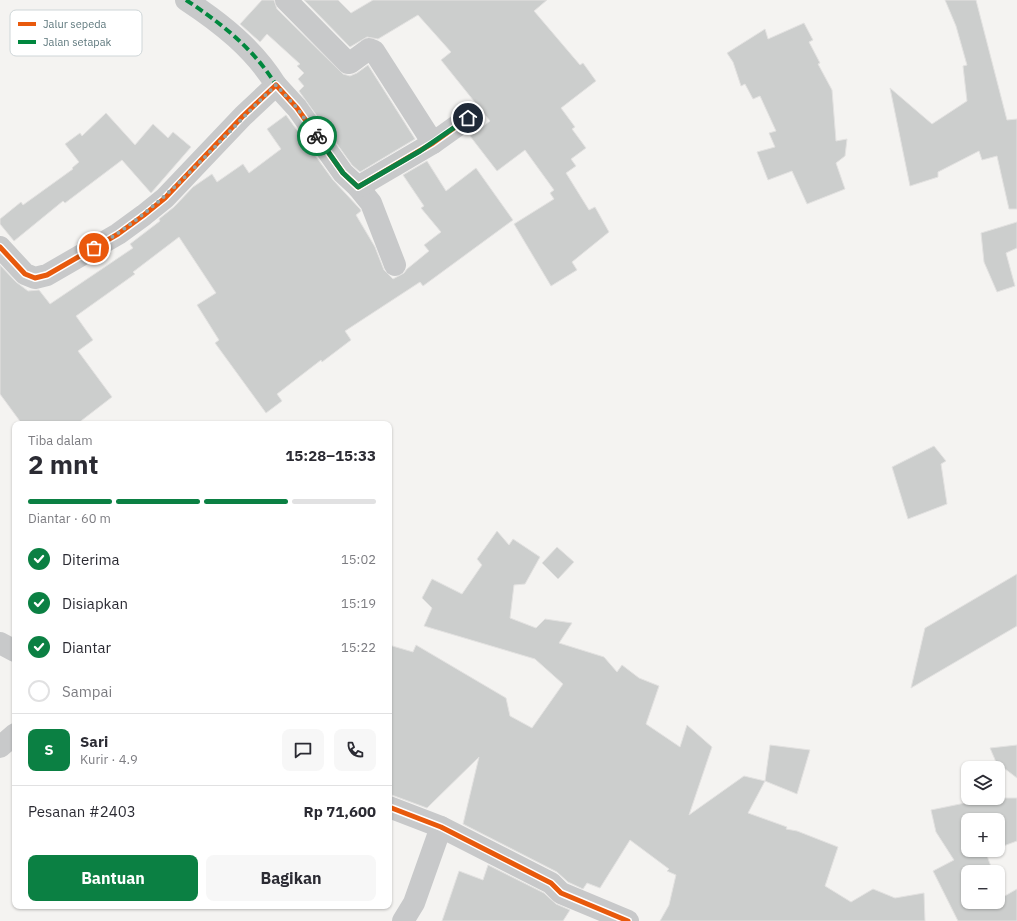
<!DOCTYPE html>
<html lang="id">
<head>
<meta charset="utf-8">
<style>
  body { margin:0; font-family:"IBM Plex Sans",sans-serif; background:#f7f7f7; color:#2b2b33; height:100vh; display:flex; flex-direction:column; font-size:15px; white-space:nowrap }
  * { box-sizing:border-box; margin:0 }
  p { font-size:13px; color:#7c7c81 }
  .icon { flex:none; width:22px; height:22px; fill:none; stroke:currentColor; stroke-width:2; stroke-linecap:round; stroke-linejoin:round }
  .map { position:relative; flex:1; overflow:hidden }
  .sheet { position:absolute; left:12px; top:421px; width:380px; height:488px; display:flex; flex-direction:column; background:#fff; border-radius:8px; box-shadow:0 1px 3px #0004 }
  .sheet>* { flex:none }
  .buttons { position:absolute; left:961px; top:761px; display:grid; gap:8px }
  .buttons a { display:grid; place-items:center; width:44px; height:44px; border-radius:8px; background:#fff; box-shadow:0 1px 3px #0004; font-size:20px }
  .pin { position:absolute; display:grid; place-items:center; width:34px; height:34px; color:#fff; margin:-17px; border:2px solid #fff; border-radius:50%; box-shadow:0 1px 4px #0007 }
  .courier { position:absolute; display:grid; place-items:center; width:40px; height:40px; margin:-20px; border:3px solid #0b8043; border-radius:50%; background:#fff; color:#222; box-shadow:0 1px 5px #0007 }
  .headline em { font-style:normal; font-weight:700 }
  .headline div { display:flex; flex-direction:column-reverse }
  .headline { display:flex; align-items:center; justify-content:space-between; height:68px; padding:0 16px }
  h1 { font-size:26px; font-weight:700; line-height:30px }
  .bar { display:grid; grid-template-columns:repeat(4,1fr); gap:6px 4px; align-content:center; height:48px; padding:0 16px }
  .bar i { height:5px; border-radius:3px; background:#e1e1e2 }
  .bar .active { background:#0b8043 }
  .bar p { grid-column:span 4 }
  .line { display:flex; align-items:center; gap:10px; padding:0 16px; border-top:1px solid #e1e1e2 }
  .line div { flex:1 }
  .round { display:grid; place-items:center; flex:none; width:42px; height:42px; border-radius:8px; background:#f7f7f7 }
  ol { padding:0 16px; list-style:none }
  li { display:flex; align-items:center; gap:12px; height:44px }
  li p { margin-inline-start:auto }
  li .icon { padding:4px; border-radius:50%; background:#0b8043; color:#fff; stroke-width:4 }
  li:last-child { color:#7c7c81 }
  li i { width:22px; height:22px; border:2px solid #e1e1e2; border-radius:50% }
  .cta { display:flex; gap:8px; margin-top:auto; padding:8px 16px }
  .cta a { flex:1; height:46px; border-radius:8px; background:#0b8043; color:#fff; font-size:16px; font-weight:700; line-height:46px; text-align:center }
  .cta a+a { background:#f7f7f7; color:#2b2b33 }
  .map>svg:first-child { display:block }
  .building { fill:#cccecd; stroke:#e3e2e1 }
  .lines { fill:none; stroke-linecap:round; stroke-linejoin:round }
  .street { stroke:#c8c9ca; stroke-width:22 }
  .quiet { stroke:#00873e; stroke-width:4; stroke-dasharray:8 4; stroke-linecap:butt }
  .cycleway-casing { stroke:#fff; stroke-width:8 }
  .cycleway { stroke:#e8590c; stroke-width:5 }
  .done { stroke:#92a3a6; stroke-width:4; stroke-dasharray:0 7.2 }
  .route { stroke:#0b8043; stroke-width:5 }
  .key { fill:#fff; stroke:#cfd6d8; stroke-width:1 }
  .key-label { font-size:11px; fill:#5e787d }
</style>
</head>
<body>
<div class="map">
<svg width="1017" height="921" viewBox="0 0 1017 921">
  <rect width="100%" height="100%" fill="#f4f3f1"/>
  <!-- building -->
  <g class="building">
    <polygon points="262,0 274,0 277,9 343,74 350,76 357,73 368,65 415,139 360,172 352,165 299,91 304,86 298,79 304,73 297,66 300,64 267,34 260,42 240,24"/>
    <polygon points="304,0 338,0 351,13 373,0 547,0 534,11 580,65 583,63 596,81 561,108 575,127 572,129 586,148 571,159 576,166 566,173 589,210 595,207 609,232 572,262 577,270 551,286 514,224 554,199 550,193 554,190 525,150 497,171 470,136 490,121 441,60 451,52 418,15 378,39 367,37 350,47"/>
    <polygon points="945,0 976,0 1007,120 1017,119 1017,209 1009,209 997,156 982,160 979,151 938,172 938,177 910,186 890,88 932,124 967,101 963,66 967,65 956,26"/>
    <polygon points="804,23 813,40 809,42 820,63 818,64 832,90 836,141 847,139 845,156 836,163 845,189 807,204 792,171 768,180 757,152 775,147 769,133 776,131 760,96 753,99 745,84 741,86 733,62 727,53 765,29 768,39"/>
    <polygon points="106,113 135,145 153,124 168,138 173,132 191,147 151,193 122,160 65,203 63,201 14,241 0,224 0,219 21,202 23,205 73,169 72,168 79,162 65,144 80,133 82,136"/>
    <polygon points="286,115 333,180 360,209 361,211 356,215 375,247 384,270 393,279 404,273 407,269 429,251 424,245 441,232 421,208 424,206 403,175 427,161 446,191 476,168 513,220 423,286 420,282 345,331 351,340 322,362 321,360 277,394 282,401 266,413 215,343 219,340 197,305 216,293 179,237 133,272 135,274 76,316 93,340 78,351 112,397 77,424 22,424 0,394 0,265 16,282 28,291 39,290 50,304 133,248 130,244 160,221 159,219 174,207 193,187 212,174 217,182 243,164 249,173 281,149 267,129"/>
    <polygon points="1017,222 1017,248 1006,253 1015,286 997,292 984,262 981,233"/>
    <polygon points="934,446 946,461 941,464 947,504 908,519 892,467"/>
    <polygon points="497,531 509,545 513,539 540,557 525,584 514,585 510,618 536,628 545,619 572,623 559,643 604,657 617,672 622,665 639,678 659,686 646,724 680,747 687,725 712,747 689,815 744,776 765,781 748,813 787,827 786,829 797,831 838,847 825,886 851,902 873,889 895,898 924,893 925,921 660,921 669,905 676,875 667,871 669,869 630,840 600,888 587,883 583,889 568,882 557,872 463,824 479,757 427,808 389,794 389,645 413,652 416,645 506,698 510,716 532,728 563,684 535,659 424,626 432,608 422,598 432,579 462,594 482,565 477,559"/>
    <polygon points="557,547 574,562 558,579 542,563"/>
    <polygon points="1017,574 1017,626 911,688 925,628"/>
    <polygon points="770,745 810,750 797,794 765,781"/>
    <polygon points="1017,745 1017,778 996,762 990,748"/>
    <polygon points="972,798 1017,798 1017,841 998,848 998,820 968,820 968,850 994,850 986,853 993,872 968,872 968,902 998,902 998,884 1003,897 1017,889 1017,921 958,921 933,871 954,860 936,832 931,810 965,803"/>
    <polygon points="488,865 544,893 556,904 570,910 563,921 442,921 459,871 483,880"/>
  </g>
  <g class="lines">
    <!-- street -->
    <g class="street">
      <path d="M186,0C221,23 254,49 276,85"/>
      <polyline points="286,0 348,63 350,63 369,49 374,51 433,143"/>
      <polyline points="358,187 371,203 395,265"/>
      <polyline points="0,247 25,274 35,278 47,275 118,234 144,215 165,198 243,116 276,85 297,108 343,173 358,187 433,143 468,118"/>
      <polyline points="0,643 15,651"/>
      <polyline points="0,747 15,734"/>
      <polyline points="389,807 441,827 551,883 561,893 628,921"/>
      <polyline points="403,921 414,903 441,827"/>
    </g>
    <!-- quiet -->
    <path class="quiet" d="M186,0C221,23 254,49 276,85"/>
    <!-- cycleway casing -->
    <g class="cycleway-casing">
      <g id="cycleway">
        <polyline points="0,247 25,274 35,278 47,275 118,234 144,215 165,198 243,116 276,85 297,108 343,173 358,187 433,143 468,118"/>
        <polyline points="389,807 441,827 551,883 561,893 628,921"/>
      </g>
    </g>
    <!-- cycleway -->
    <use href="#cycleway" class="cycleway"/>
  </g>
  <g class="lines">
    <!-- done -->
    <path class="done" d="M94,248C166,207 217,141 276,85L297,108L317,136"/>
    <!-- route -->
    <polyline class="route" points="317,136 343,173 358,187 420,151 468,118"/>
  </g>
  <!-- legend -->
  <rect x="10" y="10" width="132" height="46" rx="6" class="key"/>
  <rect x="18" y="22" width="18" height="4" fill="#e8590c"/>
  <rect x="18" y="40" width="18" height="4" fill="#00873e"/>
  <g class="key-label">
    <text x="43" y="28">Jalur sepeda</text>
    <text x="43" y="46">Jalan setapak</text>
  </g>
</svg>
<div class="buttons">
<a><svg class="icon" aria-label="layers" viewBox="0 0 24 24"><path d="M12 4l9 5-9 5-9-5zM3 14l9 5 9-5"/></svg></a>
<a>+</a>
<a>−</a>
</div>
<div class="pin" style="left:94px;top:248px;background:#ea580c"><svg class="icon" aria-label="bag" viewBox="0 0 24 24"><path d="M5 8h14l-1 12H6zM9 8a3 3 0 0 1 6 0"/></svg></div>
<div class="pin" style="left:468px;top:118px;background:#1f2937"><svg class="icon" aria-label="home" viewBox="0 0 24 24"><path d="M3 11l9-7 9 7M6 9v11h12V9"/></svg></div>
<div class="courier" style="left:317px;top:136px"><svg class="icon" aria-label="bike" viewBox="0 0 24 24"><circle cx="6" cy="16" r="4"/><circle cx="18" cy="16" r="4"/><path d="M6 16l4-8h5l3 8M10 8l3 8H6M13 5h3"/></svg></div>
<section class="sheet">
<div class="headline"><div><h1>2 mnt</h1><p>Tiba dalam</p></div><em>15:28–15:33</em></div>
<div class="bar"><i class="active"></i><i class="active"></i><i class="active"></i><i></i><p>Diantar · 60 m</p></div>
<ol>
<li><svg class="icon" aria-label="check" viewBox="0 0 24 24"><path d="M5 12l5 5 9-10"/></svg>Diterima<p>15:02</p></li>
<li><svg class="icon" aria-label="check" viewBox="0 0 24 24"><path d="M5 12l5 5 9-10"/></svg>Disiapkan<p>15:19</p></li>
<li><svg class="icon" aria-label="check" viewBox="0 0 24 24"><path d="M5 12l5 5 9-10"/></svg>Diantar<p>15:22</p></li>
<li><i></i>Sampai</li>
</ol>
<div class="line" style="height:72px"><b class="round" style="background:#0b8043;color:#fff">S</b><div><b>Sari</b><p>Kurir · 4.9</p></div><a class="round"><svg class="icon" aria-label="chat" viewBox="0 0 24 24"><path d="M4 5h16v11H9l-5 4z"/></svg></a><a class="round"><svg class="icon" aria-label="phone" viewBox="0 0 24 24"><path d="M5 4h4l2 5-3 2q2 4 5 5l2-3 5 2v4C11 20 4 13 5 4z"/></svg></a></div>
<div class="line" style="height:52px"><div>Pesanan #2403</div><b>Rp 71,600</b></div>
<div class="cta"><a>Bantuan</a><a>Bagikan</a></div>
</section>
</div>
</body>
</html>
